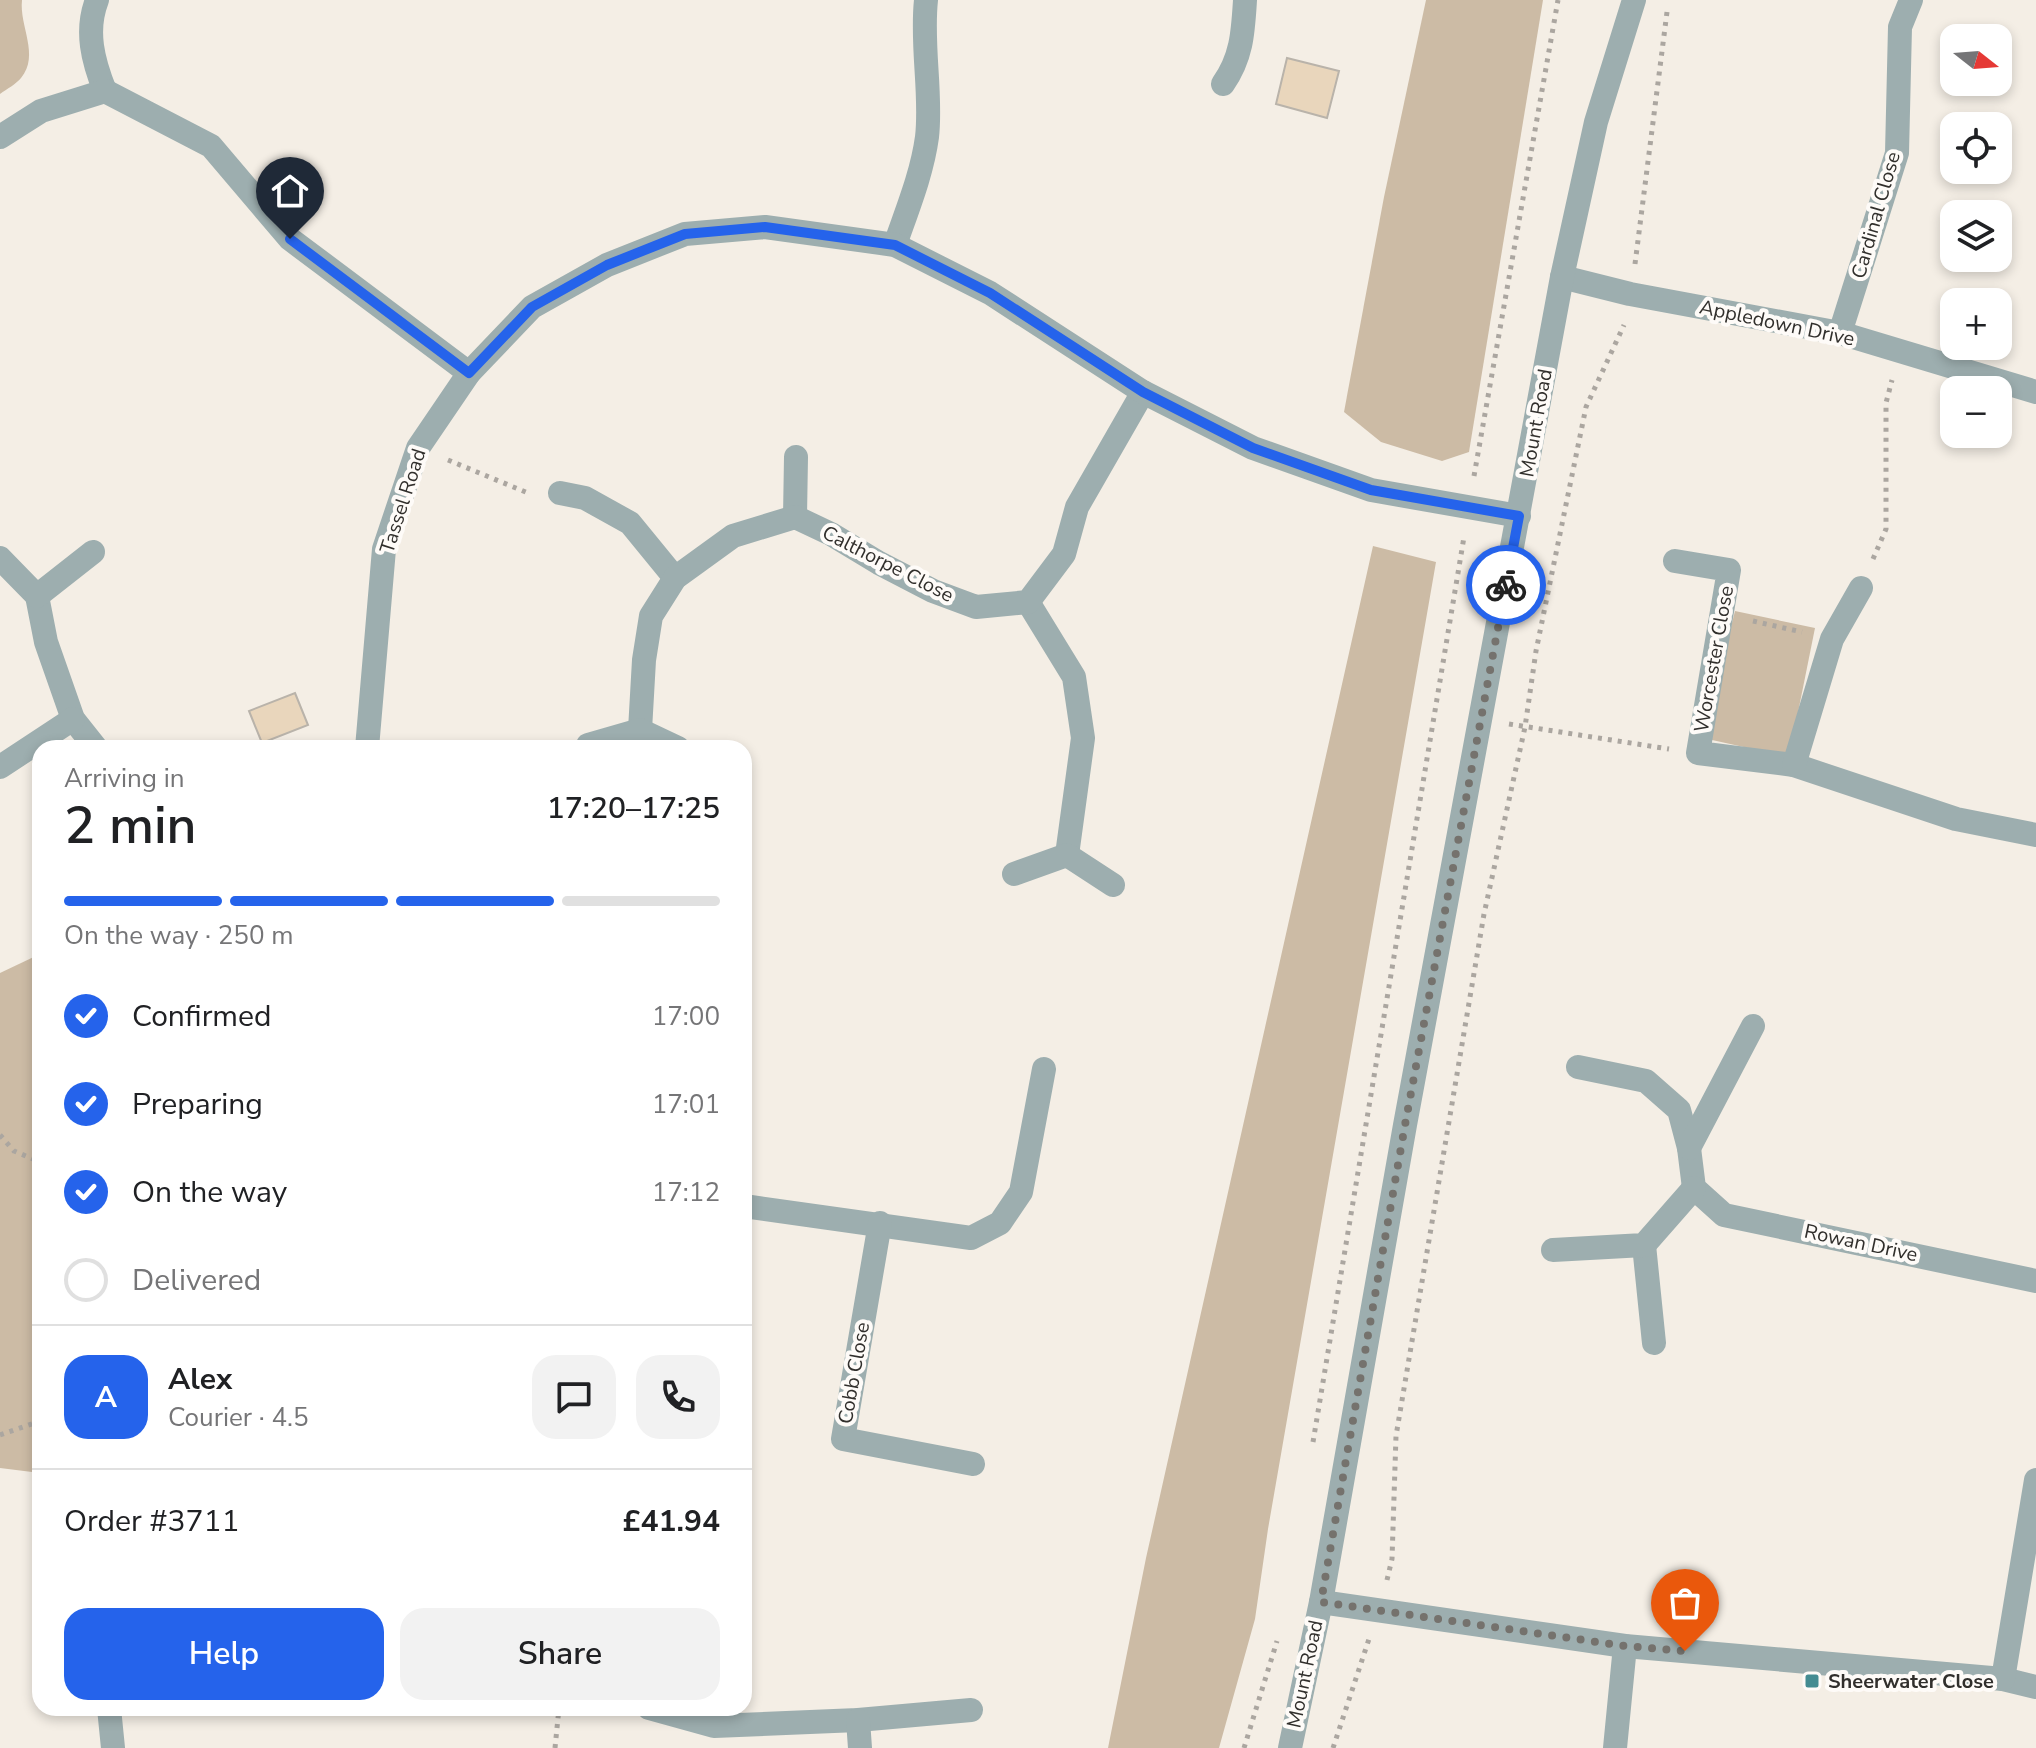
<!DOCTYPE html>
<html lang="en">
<head>
<meta charset="utf-8">
<style>
  body { margin:0; font-family:"Nunito Sans",sans-serif; background:#f2f2f2; color:#202124; height:100vh; display:flex; flex-direction:column; font-size:30px; white-space:nowrap }
  * { box-sizing:border-box; margin:0 }
  p { font-size:26px; color:#757577 }
  .icon { flex:none; width:44px; height:44px; fill:none; stroke:currentColor; stroke-width:2; stroke-linecap:round; stroke-linejoin:round }
  .map { position:relative; flex:1; overflow:hidden }
  .sheet { position:absolute; left:32px; top:740px; width:720px; height:976px; display:flex; flex-direction:column; background:#fff; border-radius:24px; box-shadow:0 4px 12px #0003 }
  .sheet>* { flex:none }
  .needle { width:52px; rotate:107deg }
  .fabs { position:absolute; left:1940px; top:24px; display:grid; gap:16px }
  .fabs a { display:grid; place-items:center; width:72px; height:72px; border-radius:16px; background:#fff; box-shadow:0 4px 12px #0003; font-size:40px }
  .pin { position:absolute; display:grid; place-items:center; width:68px; height:68px; color:#fff; margin:-82px -34px; border-radius:50% 50% 50% 0; rotate:-45deg; box-shadow:0 0 8px #0007 }
  .pin .icon { rotate:45deg }
  .courier { position:absolute; display:grid; place-items:center; width:80px; height:80px; margin:-40px; border:6px solid #2563eb; border-radius:50%; background:#fff; color:#222; box-shadow:0 2px 10px #0007 }
  .headline em { font-style:normal; font-weight:600 }
  .headline div { display:flex; flex-direction:column-reverse }
  .headline { display:flex; align-items:center; justify-content:space-between; height:136px; padding:0 32px }
  h1 { font-size:52px; font-weight:600; line-height:60px }
  .bar { display:grid; grid-template-columns:repeat(4,1fr); gap:12px 8px; align-content:center; height:96px; padding:0 32px }
  .bar i { height:10px; border-radius:6px; background:#e0e0e0 }
  .bar .selected { background:#2563eb }
  .bar p { grid-column:span 4 }
  .line { display:flex; align-items:center; gap:20px; padding:0 32px; border-top:2px solid #e0e0e0 }
  .line div { flex:1 }
  .round { display:grid; place-items:center; flex:none; width:84px; height:84px; border-radius:24px; background:#f2f2f2 }
  ol { padding:0 32px; list-style:none }
  li { display:flex; align-items:center; gap:24px; height:88px }
  li p { margin-inline-start:auto }
  li .icon { padding:8px; border-radius:50%; background:#2563eb; color:#fff; stroke-width:4 }
  li:last-child { color:#757577 }
  li i { width:44px; height:44px; border:4px solid #e0e0e0; border-radius:50% }
  .primary-button { display:flex; gap:16px; margin-top:auto; padding:16px 32px }
  .primary-button a { flex:1; height:92px; border-radius:24px; background:#2563eb; color:#fff; font-size:32px; font-weight:600; line-height:92px; text-align:center }
  .primary-button a+a { background:#f2f2f2; color:#202124 }
  .map>svg:first-child { display:block }
  .green { fill:#ccbba5 }
  .building { fill:#e9d6bc; stroke:#b9b3aa; stroke-width:2 }
  .lines { fill:none; stroke-linecap:round; stroke-linejoin:round }
  .path { stroke:#aba6a0; stroke-width:5; stroke-dasharray:4 6; stroke-linecap:butt }
  .minor { stroke:#9daeaf; stroke-width:24 }
  .done { stroke:#75726d; stroke-width:8; stroke-dasharray:0 14.4 }
  .route { stroke:#2563eb; stroke-width:10 }
  .poi-dot { fill:#448c92; stroke:#fefbf8; stroke-width:3 }
  .labels { text-anchor:middle; dominant-baseline:central; stroke-width:8; stroke-linejoin:round; paint-order:stroke }
  .street-label { font-size:20px; fill:#312f2c; stroke:#fefbf8 }
  .poi-label { font-size:20px; font-weight:bold; fill:#312f2c; stroke:#fefbf8; text-anchor:start }
</style>
</head>
<body>
<div class="map">
<svg width="2036" height="1748" viewBox="0 0 2036 1748">
  <rect width="100%" height="100%" fill="#f4eee5"/>
  <!-- green -->
  <g class="green">
    <path d="M0,0H22C19,26 40,55 21,78C16,84 7,89 0,94Z"/>
    <polygon points="1426,0 1543,0 1469,452 1442,461 1381,442 1344,412 1384,197"/>
    <polygon points="1373,546 1436,562 1268,1529 1255,1619 1219,1748 1108,1748 1146,1558"/>
    <polygon points="1735,611 1815,628 1789,757 1703,738"/>
    <polygon points="40,954 40,1473 0,1468 0,973"/>
  </g>
  <!-- building -->
  <g class="building">
    <polygon points="1287,58 1339,71 1327,118 1276,104"/>
    <polygon points="295,693 308,725 262,743 249,711"/>
  </g>
  <g class="lines">
    <!-- path -->
    <g class="path">
      <polyline points="1635,264 1667,12"/>
      <polyline points="448,460 528,493"/>
      <polyline points="1474,476 1558,0"/>
      <polyline points="1873,559 1886,529 1886,403 1892,380"/>
      <polyline points="1753,621 1802,632"/>
      <polyline points="1509,724 1669,749"/>
      <polyline points="0,1135 14,1151 40,1162"/>
      <polyline points="0,1435 40,1421"/>
      <polyline points="1313,1442 1464,537"/>
      <polyline points="1387,1580 1392,1559 1396,1436 1484,914 1525,727 1536,651 1586,407 1624,325"/>
      <polyline points="555,1748 559,1708"/>
      <polyline points="1244,1748 1277,1641"/>
      <polyline points="1333,1748 1369,1639"/>
    </g>
    <!-- minor -->
    <g class="minor">
      <path d="M97,0C85,31 93,61 105,91"/>
      <path d="M1223,84C1242,57 1243,32 1245,0"/>
      <polyline points="0,137 41,111 105,91 211,146 290,239 469,373"/>
      <path d="M895,245C907,210 922,174 927,137C932,94 921,46 926,0"/>
      <polyline points="1562,277 1630,294 1840,333 2036,392"/>
      <polyline points="1840,333 1897,153 1900,27 1911,0"/>
      <polyline points="560,493 585,498 630,523 675,578"/>
      <polyline points="795,517 796,457"/>
      <polyline points="0,558 37,596 46,642 73,719 96,748"/>
      <polyline points="1675,561 1729,570 1698,753 1794,765 1956,819 2036,835"/>
      <polyline points="37,596 93,552"/>
      <polyline points="1028,602 1074,677 1083,738 1067,855"/>
      <polyline points="640,730 644,660 651,616 675,578 733,536 795,517 831,534 879,563 933,591 976,607 1028,602 1064,554 1077,507 1143,392"/>
      <polyline points="588,745 640,730 678,748"/>
      <polyline points="367,748 384,549 418,448 469,373 532,307 607,265 685,234 765,227 895,245 990,293 1143,392 1253,448 1371,490 1519,516"/>
      <polyline points="1794,765 1832,639 1861,588"/>
      <polyline points="0,767 73,719"/>
      <polyline points="1014,874 1067,855 1113,885"/>
      <polyline points="1578,1067 1646,1081 1679,1110 1689,1148 1694,1188 1724,1215 2036,1281"/>
      <polyline points="1689,1148 1753,1026"/>
      <polyline points="744,1206 971,1238 1000,1223 1021,1192 1044,1069"/>
      <polyline points="880,1223 843,1439 973,1464"/>
      <polyline points="1644,1245 1654,1343"/>
      <polyline points="1553,1250 1644,1245 1694,1188"/>
      <polyline points="1321,1602 1625,1646 2003,1679 2036,1687"/>
      <polyline points="2003,1679 2036,1480"/>
      <polyline points="109,1708 113,1748"/>
      <polyline points="649,1708 714,1726 858,1720 971,1710"/>
      <polyline points="858,1720 860,1748"/>
      <polyline points="1290,1748 1321,1602 1405,1125 1562,277 1596,122 1634,0"/>
      <polyline points="1615,1748 1625,1646"/>
    </g>
  </g>
  <g class="lines">
    <!-- done -->
    <polyline class="done" points="1506,585 1405,1125 1321,1602 1625,1646 1685,1651"/>
    <!-- route -->
    <polyline class="route" points="290,239 469,373 532,307 607,265 685,234 765,227 895,245 990,293 1143,392 1253,448 1371,490 1519,516 1506,585"/>
  </g>
  <!-- markers -->
  <rect class="poi-dot" x="1804" y="1673" width="16" height="16" rx="4"/>
  <g class="labels">
    <!-- street labels -->
    <g class="street-label">
      <text transform="translate(1876 215) rotate(-74)">Cardinal Close</text>
      <text transform="translate(1777 323) rotate(12)">Appledown Drive</text>
      <text transform="translate(1536 423) rotate(-80)">Mount Road</text>
      <text transform="translate(403 501) rotate(-72)">Tassel Road</text>
      <text transform="translate(888 564) rotate(27)">Calthorpe Close</text>
      <text transform="translate(1714 659) rotate(-80)">Worcester Close</text>
      <text transform="translate(1861 1243) rotate(12)">Rowan Drive</text>
      <text transform="translate(854 1373) rotate(-80)">Cobb Close</text>
      <text transform="translate(1305 1674) rotate(-78)">Mount Road</text>
    </g>
    <!-- poi labels -->
    <g class="poi-label">
      <text x="1828" y="1681">Sheerwater Close</text>
    </g>
  </g>
</svg>
<div class="fabs">
<a><svg class="needle" viewBox="-14 -14 28 28"><path d="M0-13l5 13h-10z" fill="#e53935"/><path d="M0 13l5-13h-10z" fill="#757577"/></svg></a>
<a><svg class="icon" aria-label="locate" viewBox="0 0 24 24"><circle cx="12" cy="12" r="6"/><path d="M12 2v4M12 18v4M2 12h4M18 12h4"/></svg></a>
<a><svg class="icon" aria-label="layers" viewBox="0 0 24 24"><path d="M12 4l9 5-9 5-9-5zM3 14l9 5 9-5"/></svg></a>
<a>+</a>
<a>−</a>
</div>
<div class="pin" style="left:1685px;top:1651px;background:#ea580c"><svg class="icon" aria-label="bag" viewBox="0 0 24 24"><path d="M5 8h14l-1 12H6zM9 8a3 3 0 0 1 6 0"/></svg></div>
<div class="pin" style="left:290px;top:239px;background:#1f2937"><svg class="icon" aria-label="home" viewBox="0 0 24 24"><path d="M3 11l9-7 9 7M6 9v11h12V9"/></svg></div>
<div class="courier" style="left:1506px;top:585px"><svg class="icon" aria-label="bike" viewBox="0 0 24 24"><circle cx="6" cy="16" r="4"/><circle cx="18" cy="16" r="4"/><path d="M6 16l4-8h5l3 8M10 8l3 8H6M13 5h3"/></svg></div>
<section class="sheet">
<div class="headline"><div><h1>2 min</h1><p>Arriving in</p></div><em>17:20–17:25</em></div>
<div class="bar"><i class="selected"></i><i class="selected"></i><i class="selected"></i><i></i><p>On the way · 250 m</p></div>
<ol>
<li><svg class="icon" aria-label="check" viewBox="0 0 24 24"><path d="M5 12l5 5 9-10"/></svg>Confirmed<p>17:00</p></li>
<li><svg class="icon" aria-label="check" viewBox="0 0 24 24"><path d="M5 12l5 5 9-10"/></svg>Preparing<p>17:01</p></li>
<li><svg class="icon" aria-label="check" viewBox="0 0 24 24"><path d="M5 12l5 5 9-10"/></svg>On the way<p>17:12</p></li>
<li><i></i>Delivered</li>
</ol>
<div class="line" style="height:144px"><b class="round" style="background:#2563eb;color:#fff">A</b><div><b>Alex</b><p>Courier · 4.5</p></div><a class="round"><svg class="icon" aria-label="chat" viewBox="0 0 24 24"><path d="M4 5h16v11H9l-5 4z"/></svg></a><a class="round"><svg class="icon" aria-label="phone" viewBox="0 0 24 24"><path d="M5 4h4l2 5-3 2q2 4 5 5l2-3 5 2v4C11 20 4 13 5 4z"/></svg></a></div>
<div class="line" style="height:104px"><div>Order #3711</div><b>£41.94</b></div>
<div class="primary-button"><a>Help</a><a>Share</a></div>
</section>
</div>
</body>
</html>
